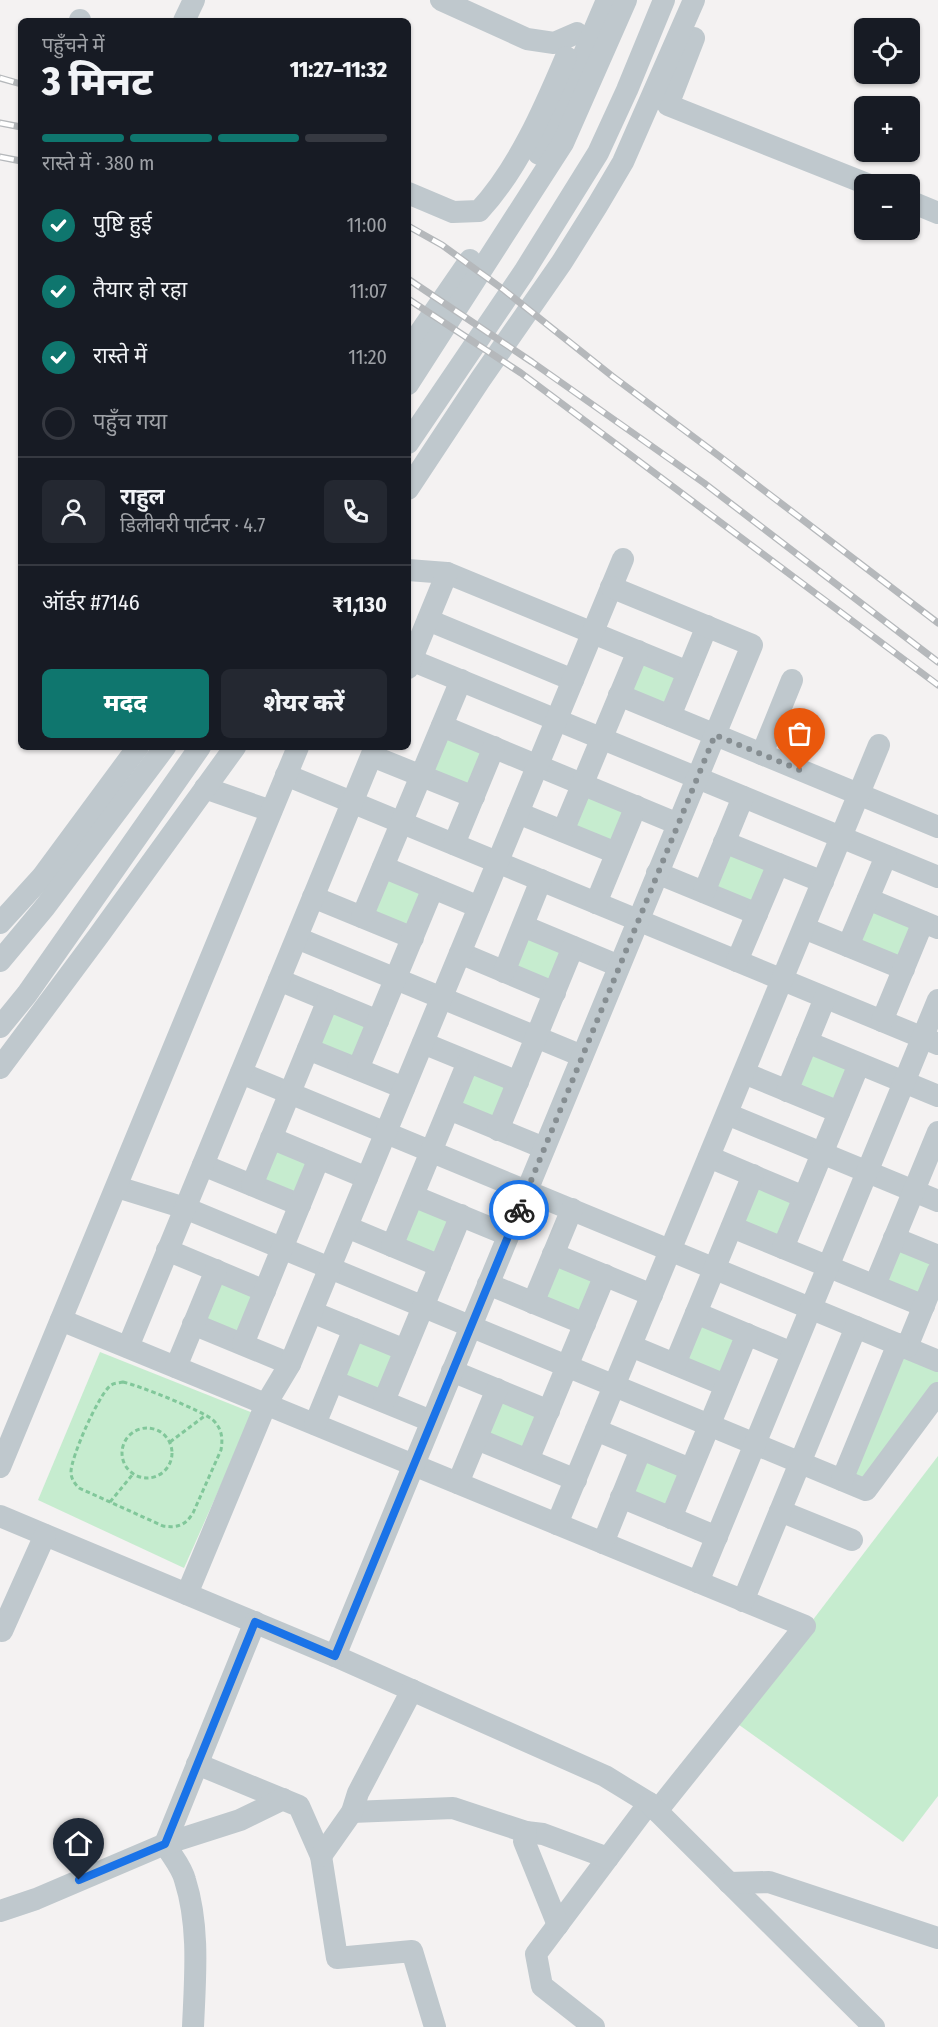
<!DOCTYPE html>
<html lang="hi">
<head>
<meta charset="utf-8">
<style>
  body { margin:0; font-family:"Fira Sans Condensed","Noto Sans Devanagari",sans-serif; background:#242831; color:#f1f3f6; height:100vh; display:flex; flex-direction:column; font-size:22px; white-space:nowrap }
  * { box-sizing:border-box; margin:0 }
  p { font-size:20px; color:#9ea1a6 }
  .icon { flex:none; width:33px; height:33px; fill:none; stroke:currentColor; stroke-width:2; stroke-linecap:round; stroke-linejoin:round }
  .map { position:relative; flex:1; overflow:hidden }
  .side { position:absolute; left:18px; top:18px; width:393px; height:732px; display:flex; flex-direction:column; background:#171b24; border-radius:9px; box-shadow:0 2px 4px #0004 }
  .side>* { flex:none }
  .fabs { position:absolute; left:854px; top:18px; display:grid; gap:12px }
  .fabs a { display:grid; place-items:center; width:66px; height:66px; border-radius:9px; background:#171b24; box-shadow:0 2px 4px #0004; font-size:30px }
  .pin { position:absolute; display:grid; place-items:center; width:51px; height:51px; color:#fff; margin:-62px -26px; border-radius:50% 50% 50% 0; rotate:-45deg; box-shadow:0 0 6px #0007 }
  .pin .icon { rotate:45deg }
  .courier { position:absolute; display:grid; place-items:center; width:60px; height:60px; margin:-30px; border:4px solid #1a73e8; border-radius:50%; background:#fff; color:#222; box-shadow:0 2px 8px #0007 }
  .headline em { font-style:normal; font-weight:800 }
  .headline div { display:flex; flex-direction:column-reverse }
  .headline { display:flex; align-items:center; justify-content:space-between; height:102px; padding:0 24px }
  h1 { font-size:39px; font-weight:800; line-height:45px }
  .bar { display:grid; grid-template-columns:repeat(4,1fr); gap:9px 6px; align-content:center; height:72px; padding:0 24px }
  .bar i { height:8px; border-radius:4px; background:#363941 }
  .bar .selected { background:#0f766e }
  .bar p { grid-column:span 4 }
  .line { display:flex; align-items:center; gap:15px; padding:0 24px; border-top:2px solid #363941 }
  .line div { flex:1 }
  .round { display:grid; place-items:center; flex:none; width:63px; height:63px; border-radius:9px; background:#242831 }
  ol { padding:0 24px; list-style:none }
  li { display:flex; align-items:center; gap:18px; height:66px }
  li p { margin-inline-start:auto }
  li .icon { padding:6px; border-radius:50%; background:#0f766e; color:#fff; stroke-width:4 }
  li:last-child { color:#9ea1a6 }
  li i { width:33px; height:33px; border:3px solid #363941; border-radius:50% }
  .cta { display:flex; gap:12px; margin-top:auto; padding:12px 24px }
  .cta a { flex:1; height:69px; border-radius:9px; background:#0f766e; color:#fff; font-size:24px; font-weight:800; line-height:69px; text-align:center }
  .cta a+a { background:#242831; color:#f1f3f6 }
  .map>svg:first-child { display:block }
  .green { fill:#c6eccf }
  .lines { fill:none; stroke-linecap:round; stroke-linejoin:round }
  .path { stroke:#81c79a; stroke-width:3; stroke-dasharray:4.5 3; stroke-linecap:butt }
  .minor { stroke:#bfc8cd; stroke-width:22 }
  .rail-casing { stroke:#b5b8bb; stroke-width:7 }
  .rail { stroke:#fff; stroke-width:4.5; stroke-dasharray:14; stroke-linecap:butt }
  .done { stroke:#868e92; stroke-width:6; stroke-dasharray:0 10.8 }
  .route { stroke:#1a73e8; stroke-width:8 }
</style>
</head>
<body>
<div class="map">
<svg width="938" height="2027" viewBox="0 0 938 2027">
  <rect width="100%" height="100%" fill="#f4f2f2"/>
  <!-- green -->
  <g class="green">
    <polygon points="643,655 684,672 667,711 627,694"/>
    <polygon points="447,735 488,752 471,791 431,774"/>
    <polygon points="588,789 628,806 612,845 572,828"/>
    <polygon points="729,848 769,865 753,904 713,888"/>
    <polygon points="385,875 425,891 409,931 369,914"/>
    <polygon points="870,905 917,923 901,962 855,944"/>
    <polygon points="526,932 567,948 550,988 510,971"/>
    <polygon points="332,1006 372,1023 356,1062 315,1045"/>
    <polygon points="807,1050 853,1068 837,1107 791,1089"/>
    <polygon points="471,1068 512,1085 495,1124 455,1107"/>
    <polygon points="274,1145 315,1161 298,1201 258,1184"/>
    <polygon points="753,1183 799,1201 783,1240 737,1222"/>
    <polygon points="414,1202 454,1219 438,1258 398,1241"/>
    <polygon points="894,1243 938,1261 924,1301 878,1282"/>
    <polygon points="557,1263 597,1279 581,1319 540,1302"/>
    <polygon points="218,1281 259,1298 242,1337 202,1320"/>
    <polygon points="699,1322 739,1339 723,1378 682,1361"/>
    <polygon points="356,1338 396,1355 379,1394 339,1377"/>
    <polygon points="100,1352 253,1413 184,1568 38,1500"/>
    <polygon points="901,1355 938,1370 938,1386 865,1483 848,1477"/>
    <polygon points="501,1399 541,1416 525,1455 485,1438"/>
    <polygon points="640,1456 686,1474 670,1513 624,1495"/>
    <polygon points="938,1456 938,1796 903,1842 735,1722"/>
  </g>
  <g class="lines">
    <!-- path -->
    <g class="path">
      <path d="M123,1382C138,1385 203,1411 213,1420C222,1429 223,1438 221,1450L193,1513C185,1526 177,1528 163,1526L79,1488C74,1483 71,1478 71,1472C71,1457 98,1396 110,1386C113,1383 119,1383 123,1382Z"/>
      <circle cx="147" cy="1453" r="25"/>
      <polyline points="170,1442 206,1415"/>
      <polyline points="110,1502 133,1474"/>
    </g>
    <!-- minor -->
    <g class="minor">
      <polyline points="441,0 527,39 554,43 577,33"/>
      <polyline points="80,20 80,21"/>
      <polyline points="184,21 194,0"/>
      <polyline points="694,38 668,105 867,184"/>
      <polyline points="539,154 547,141 607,0"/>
      <path d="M408,193L453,212L479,211C518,169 544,109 566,57"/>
      <polyline points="909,201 938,213"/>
      <polyline points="408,350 470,260"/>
      <polyline points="408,384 563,143 626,0"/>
      <polyline points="408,443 524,272 598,153 627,90 664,0"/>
      <polyline points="408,489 480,380 562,262 597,206 623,162 694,0"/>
      <polyline points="408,570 447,573 688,672"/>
      <polyline points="428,620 573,680"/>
      <polyline points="411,660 938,877"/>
      <polyline points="408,668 447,573"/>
      <polyline points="619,695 938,827"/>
      <polyline points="670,716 707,626"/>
      <polyline points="442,726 678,824"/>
      <polyline points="762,754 792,680"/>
      <polyline points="372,756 474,797"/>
      <polyline points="286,775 938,1044"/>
      <polyline points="205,788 271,811"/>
      <polyline points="518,813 616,853"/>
      <polyline points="563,831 638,651"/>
      <polyline points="724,842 823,882"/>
      <polyline points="454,844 494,747"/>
      <polyline points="383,867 479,907"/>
      <polyline points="657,873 757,914"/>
      <polyline points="704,892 743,797"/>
      <polyline points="313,897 413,938"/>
      <polyline points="868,899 938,928"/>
      <polyline points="596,903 636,806"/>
      <polyline points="362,917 461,680"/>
      <polyline points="0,923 42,877 138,747"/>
      <polyline points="523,926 619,966"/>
      <polyline points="804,928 904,969"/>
      <polyline points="297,938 582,1056"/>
      <polyline points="848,946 886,856"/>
      <polyline points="460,953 555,993"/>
      <polyline points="0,961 45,907 165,747"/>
      <polyline points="737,961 778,864"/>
      <polyline points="504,972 541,880"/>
      <polyline points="279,980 378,1021"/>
      <polyline points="882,1021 923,922"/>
      <polyline points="0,1027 27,994 200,747"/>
      <polyline points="807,1042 938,1096"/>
      <polyline points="423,1043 518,1082"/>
      <polyline points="308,1049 404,1088"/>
      <polyline points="0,1068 99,935 235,747"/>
      <polyline points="358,1069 433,888"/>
      <polyline points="241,1073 938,1361"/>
      <polyline points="744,1073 839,1112"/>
      <polyline points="787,1091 825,998"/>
      <polyline points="449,1109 544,1148"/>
      <polyline points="727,1114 938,1201"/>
      <polyline points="498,1130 573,947"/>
      <polyline points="271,1138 367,1178"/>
      <polyline points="709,1157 804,1197"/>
      <polyline points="203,1165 300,1205"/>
      <polyline points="252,1185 328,1000"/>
      <polyline points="117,1187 185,1208 866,1490 938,1393"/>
      <polyline points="413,1196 508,1235"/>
      <polyline points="347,1227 440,1266"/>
      <polyline points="732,1227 924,1306"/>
      <polyline points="894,1238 938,1256"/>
      <polyline points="392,1246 468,1062"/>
      <polyline points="783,1248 859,1064"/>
      <polyline points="167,1250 265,1291"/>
      <polyline points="553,1254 652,1295"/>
      <polyline points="488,1284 585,1324"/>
      <polyline points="875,1285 938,1132"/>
      <polyline points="533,1303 572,1209"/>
      <polyline points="312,1312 405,1350"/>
      <polyline points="696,1313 792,1353"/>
      <polyline points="61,1320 805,1626 657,1811"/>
      <polyline points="193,1324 290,1364"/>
      <polyline points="243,1344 319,1158"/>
      <polyline points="631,1346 725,1385"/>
      <polyline points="128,1347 375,747"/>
      <polyline points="907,1347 938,1271"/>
      <polyline points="675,1364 753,1175"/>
      <polyline points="176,1367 216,1270"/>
      <polyline points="452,1371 549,1411"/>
      <polyline points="333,1381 431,1421"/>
      <polyline points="384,1401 461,1215"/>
      <polyline points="315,1424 354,1329"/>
      <polyline points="596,1430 690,1469"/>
      <polyline points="477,1439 576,1480"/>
      <polyline points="528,1460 605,1275"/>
      <polyline points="0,1467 298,747"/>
      <polyline points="842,1480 898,1344"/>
      <polyline points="458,1483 497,1389"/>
      <polyline points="621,1497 717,1537"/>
      <polyline points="780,1511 852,1540"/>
      <polyline points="0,1516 335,1656 605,1776 649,1803 536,1954 542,1986 594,2027"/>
      <polyline points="671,1518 747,1334"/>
      <polyline points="557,1524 879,745"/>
      <polyline points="603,1543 641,1449"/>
      <polyline points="698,1582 938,1000"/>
      <polyline points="187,1594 266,1404 290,1364 623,559"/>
      <polyline points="743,1601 856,1327"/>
      <polyline points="2,1631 45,1535"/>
      <polyline points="335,1656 752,645 611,587"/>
      <polyline points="197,1764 299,1806 321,1856 337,1958 412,1951 435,2027"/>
      <polyline points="649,1803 874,2027"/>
      <polyline points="352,1812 453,1808 526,1832 543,1834 608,1858"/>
      <polyline points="526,1832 524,1841 558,1925"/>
      <polyline points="165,1844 255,1622"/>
      <path d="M165,1844C171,1855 182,1867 185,1880C200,1927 195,1979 193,2027"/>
      <polyline points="321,1856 352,1812 358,1793 412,1690"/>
      <polyline points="729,1883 769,1882 938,1938"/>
      <polyline points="0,1911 36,1899 165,1844 240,1820 283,1799"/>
    </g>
    <!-- rail casing -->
    <g class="rail-casing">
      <g id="rail">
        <polyline points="0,78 21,84"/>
        <polyline points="0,123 21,127"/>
        <polyline points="0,157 21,161"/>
        <polyline points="408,226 442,245 504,290 612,376 719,456 938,623"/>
        <polyline points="408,279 532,362 704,483 938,662"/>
        <polyline points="408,299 521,373 938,685"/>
      </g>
    </g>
    <!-- rail -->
    <use href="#rail" class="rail"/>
  </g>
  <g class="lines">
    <!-- done -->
    <polyline class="done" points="519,1210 715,735 800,770"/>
    <!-- route -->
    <polyline class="route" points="79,1880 165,1844 255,1622 335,1656 519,1210"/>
  </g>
</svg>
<div class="fabs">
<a><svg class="icon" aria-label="locate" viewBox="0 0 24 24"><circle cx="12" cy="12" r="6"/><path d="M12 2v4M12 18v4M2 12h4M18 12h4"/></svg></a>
<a>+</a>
<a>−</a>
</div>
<div class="pin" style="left:800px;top:770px;background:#ea580c"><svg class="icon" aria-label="bag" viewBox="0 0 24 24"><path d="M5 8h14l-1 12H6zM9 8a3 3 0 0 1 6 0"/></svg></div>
<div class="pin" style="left:79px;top:1880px;background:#1f2937"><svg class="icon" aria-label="home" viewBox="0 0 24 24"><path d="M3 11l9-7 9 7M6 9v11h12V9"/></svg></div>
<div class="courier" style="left:519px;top:1210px"><svg class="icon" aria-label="bike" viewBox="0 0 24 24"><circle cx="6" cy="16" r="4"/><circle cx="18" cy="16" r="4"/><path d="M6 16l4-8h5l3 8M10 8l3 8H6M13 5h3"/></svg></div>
<section class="side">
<div class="headline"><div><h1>3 मिनट</h1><p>पहुँचने में</p></div><em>11:27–11:32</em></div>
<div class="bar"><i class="selected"></i><i class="selected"></i><i class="selected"></i><i></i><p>रास्ते में · 380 m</p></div>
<ol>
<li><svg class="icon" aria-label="check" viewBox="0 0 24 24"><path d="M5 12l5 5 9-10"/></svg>पुष्टि हुई<p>11:00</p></li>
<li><svg class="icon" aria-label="check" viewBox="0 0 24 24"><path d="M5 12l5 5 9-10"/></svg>तैयार हो रहा<p>11:07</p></li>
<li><svg class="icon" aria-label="check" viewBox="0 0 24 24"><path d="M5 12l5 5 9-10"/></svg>रास्ते में<p>11:20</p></li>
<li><i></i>पहुँच गया</li>
</ol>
<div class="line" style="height:108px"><a class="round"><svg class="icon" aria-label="person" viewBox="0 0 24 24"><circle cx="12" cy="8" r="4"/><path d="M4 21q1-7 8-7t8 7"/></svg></a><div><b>राहुल</b><p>डिलीवरी पार्टनर · 4.7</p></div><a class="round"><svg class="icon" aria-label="phone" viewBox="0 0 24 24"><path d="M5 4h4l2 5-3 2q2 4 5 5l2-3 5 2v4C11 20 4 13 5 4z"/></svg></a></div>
<div class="line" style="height:78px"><div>ऑर्डर #7146</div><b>₹1,130</b></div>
<div class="cta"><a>मदद</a><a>शेयर करें</a></div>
</section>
</div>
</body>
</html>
